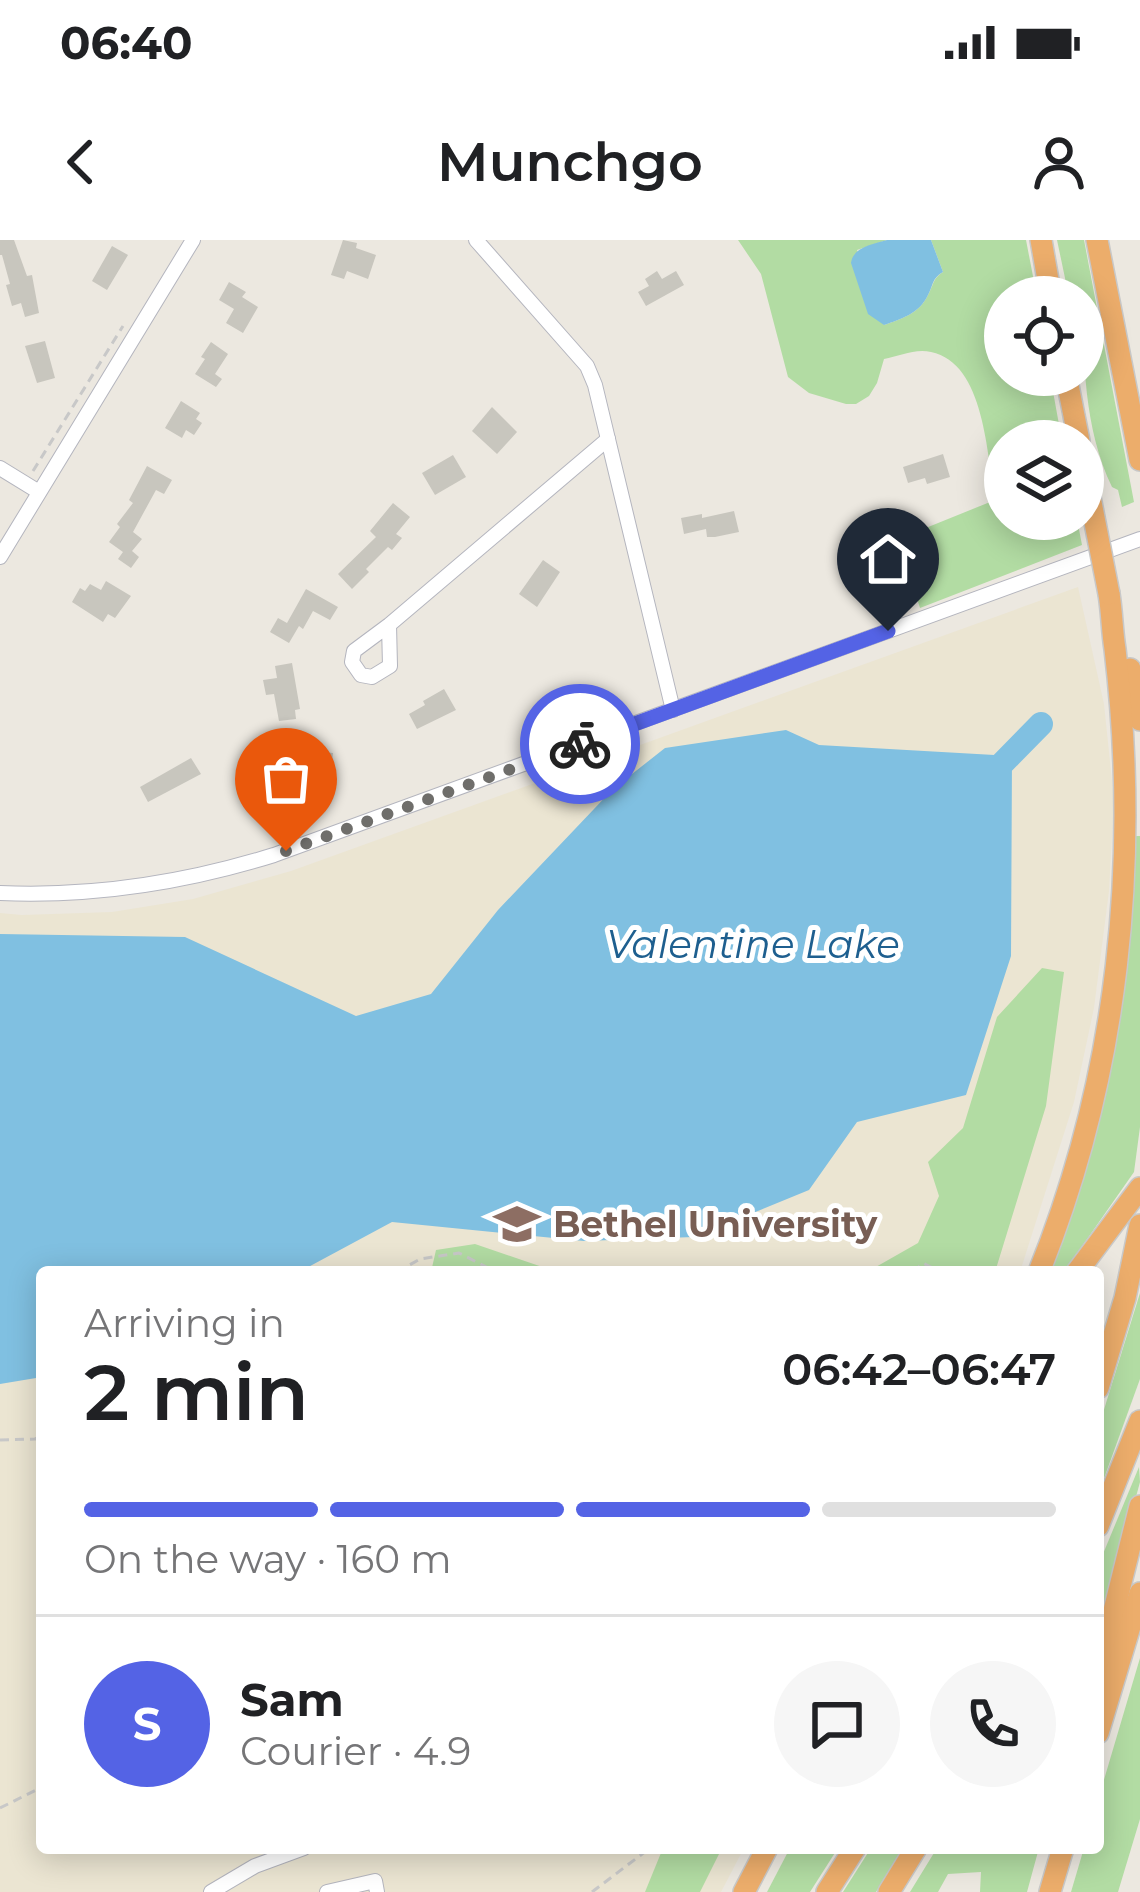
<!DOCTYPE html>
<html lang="en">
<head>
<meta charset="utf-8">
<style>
  body { margin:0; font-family:Montserrat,sans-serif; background:#f6f6f6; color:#202124; height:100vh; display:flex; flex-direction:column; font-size:45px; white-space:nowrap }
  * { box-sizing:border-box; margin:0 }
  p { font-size:39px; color:#757577 }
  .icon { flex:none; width:66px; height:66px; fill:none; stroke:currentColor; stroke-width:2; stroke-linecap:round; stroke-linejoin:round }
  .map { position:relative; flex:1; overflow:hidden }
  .sheet { position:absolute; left:36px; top:1026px; width:1068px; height:588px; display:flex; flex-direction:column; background:#fff; border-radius:12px; box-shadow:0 6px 30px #0003 }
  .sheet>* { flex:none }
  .tools { position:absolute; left:984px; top:36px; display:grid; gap:24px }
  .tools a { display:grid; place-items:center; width:120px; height:120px; border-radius:50%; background:#fff; box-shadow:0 6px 30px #0003; font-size:60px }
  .pin { position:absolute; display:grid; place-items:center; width:102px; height:102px; color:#fff; margin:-123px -51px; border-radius:50% 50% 50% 0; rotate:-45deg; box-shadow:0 0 12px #0007 }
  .pin .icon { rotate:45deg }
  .courier { position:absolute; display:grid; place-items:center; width:120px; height:120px; margin:-60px; border:9px solid #5463e5; border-radius:50%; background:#fff; color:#222; box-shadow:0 3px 15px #0007 }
  .headline em { font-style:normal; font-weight:600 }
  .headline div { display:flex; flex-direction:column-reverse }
  .headline { display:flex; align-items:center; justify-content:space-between; height:204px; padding:0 48px }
  h1 { font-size:78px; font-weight:600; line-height:90px }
  .bar { display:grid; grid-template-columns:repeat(4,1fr); gap:18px 12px; align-content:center; height:144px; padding:0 48px }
  .bar i { height:15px; border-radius:9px; background:#e0e0e0 }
  .bar .on { background:#5463e5 }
  .bar p { grid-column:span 4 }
  .line { display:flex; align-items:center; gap:30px; padding:0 48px; border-top:3px solid #e0e0e0 }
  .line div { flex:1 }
  .round { display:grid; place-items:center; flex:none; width:126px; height:126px; border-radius:63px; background:#f6f6f6 }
  .status { display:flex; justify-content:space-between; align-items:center; height:84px; padding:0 60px; background:#fff; direction:ltr }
  .status svg { height:33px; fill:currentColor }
  header { display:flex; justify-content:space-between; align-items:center; height:156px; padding:0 48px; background:#fff; font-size:54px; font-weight:600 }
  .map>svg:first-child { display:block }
  .education { fill:#ebe5d2 }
  .green { fill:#b2dca3 }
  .water { fill:#80c0e1 }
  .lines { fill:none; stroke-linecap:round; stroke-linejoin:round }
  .river { stroke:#80c0e1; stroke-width:24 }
  .building { fill:#c8c6be }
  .minor-casing { stroke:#b4b5be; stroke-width:16 }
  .highway-casing { stroke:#c8c8c8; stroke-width:24 }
  .path { stroke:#c8c8c8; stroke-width:3; stroke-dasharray:9 6; stroke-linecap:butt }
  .minor { stroke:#fff; stroke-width:14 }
  .highway { stroke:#ecad6b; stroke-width:21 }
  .highway-bridge-casing { stroke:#c8c8c8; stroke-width:24; stroke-linecap:butt }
  .highway-bridge { stroke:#ecad6b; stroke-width:21 }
  .done { stroke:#6f6e6b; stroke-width:12; stroke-dasharray:0 21.6 }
  .route { stroke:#5463e5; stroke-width:15 }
  .labels { text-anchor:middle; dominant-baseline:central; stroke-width:10; stroke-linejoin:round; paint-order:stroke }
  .education-label { font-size:36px; font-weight:bold; fill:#785e54; stroke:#fff; text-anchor:start }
  .water-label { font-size:39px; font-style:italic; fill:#1e5f8f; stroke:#fff }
</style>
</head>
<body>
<div class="status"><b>06:40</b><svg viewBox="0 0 49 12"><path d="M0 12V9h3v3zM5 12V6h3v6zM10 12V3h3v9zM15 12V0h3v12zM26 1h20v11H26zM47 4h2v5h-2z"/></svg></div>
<header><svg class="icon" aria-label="back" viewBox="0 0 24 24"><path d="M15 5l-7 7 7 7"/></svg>Munchgo<svg class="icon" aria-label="person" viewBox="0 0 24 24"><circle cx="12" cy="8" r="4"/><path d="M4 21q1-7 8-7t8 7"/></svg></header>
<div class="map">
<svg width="1140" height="1652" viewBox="0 0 1140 1652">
  <rect width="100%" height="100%" fill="#ece8e0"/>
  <!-- education -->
  <polygon class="education" points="1078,347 1104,464 1114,560 1109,651 1094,768 1074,862 1020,1032 42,1032 42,1608 744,1608 721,1652 0,1652 0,673 22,675 112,672 193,659 291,631"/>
  <!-- green -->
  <g class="green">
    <path d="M738,0H887L857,10L884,85C901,79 918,74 927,57C934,45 932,39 943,32L931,0H1026L1037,57H1005V135H1050L1062,201H1005V279H1077L1082,305L920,368L904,318L901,298L995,260C987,216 985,123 931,112C916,108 899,116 884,119L877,143L869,156L856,164H846L809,153L788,137L761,34Z"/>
    <path d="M1057,0H1084L1134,262L1122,267L1118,250L1112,247C1084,189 1083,120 1083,57H1069Z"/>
    <path d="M1136,596H1140V887L1134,932L1064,1032H1048C1060,1000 1073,968 1083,936C1117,825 1133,712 1136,596Z"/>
    <polygon points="1042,728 1064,732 1046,866 995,1032 867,1032 918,1003 939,956 928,922 963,888 997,777"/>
    <polygon points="475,1004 557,1032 431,1032 436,1010"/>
    <polygon points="1140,1053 1140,1139 1098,1255 1098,1189"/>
    <polygon points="1139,1227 1140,1242 1098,1398 1098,1326"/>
    <polygon points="1140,1418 1140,1579 1118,1652 1071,1652 1084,1608 1098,1608 1098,1560"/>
    <polygon points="663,1608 722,1608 700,1652 645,1652"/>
    <polygon points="790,1608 838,1608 810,1652 767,1652"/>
    <polygon points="871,1608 904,1608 876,1652 843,1652"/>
    <polygon points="937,1608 1039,1608 1027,1652 980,1652 981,1632 948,1634 938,1652 910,1652"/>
  </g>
  <!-- water -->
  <g class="water">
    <path d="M887,0H931L943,32C931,39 934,45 927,57C918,74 901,79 884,85L868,74L851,23C853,7 873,4 887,0Z"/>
    <polygon points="786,490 819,505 1012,516 1011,716 966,855 857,882 809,950 694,997 584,1001 392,982 299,1032 42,1032 42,1137 0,1144 0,694 185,697 356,776 431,754 498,670 613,549 665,508"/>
  </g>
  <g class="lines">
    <!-- river -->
    <polyline class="river" points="990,536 1041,484"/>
  </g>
  <!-- building -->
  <g class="building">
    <polygon points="0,0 14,0 27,36 32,35 39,73 25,77 21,63 12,66 6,45 10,44 2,15 0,15"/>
    <polygon points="343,0 357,3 356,8 376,15 368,39 347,31 344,39 331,35"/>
    <polygon points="112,6 128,15 107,50 92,41"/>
    <polygon points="657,31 662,39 676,31 684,45 646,66 638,52 649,46 645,39"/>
    <polygon points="229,42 246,52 242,57 258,67 243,93 226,83 234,69 219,60"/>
    <polygon points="45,101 55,138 37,143 25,106"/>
    <polygon points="211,102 228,114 215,134 222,139 216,147 195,134 205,119 201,117"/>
    <polygon points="181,161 200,173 196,179 202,183 194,195 186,190 182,198 165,188"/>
    <polygon points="492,167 517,192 497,214 472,191"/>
    <polygon points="943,214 950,237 927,244 925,238 908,243 903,227"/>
    <polygon points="453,215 466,237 435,255 422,233"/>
    <polygon points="147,226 172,240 164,254 156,250 133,292 142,299 132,311 139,317 131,328 118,319 123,312 109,302 120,287 117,284 133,263 129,260"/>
    <polygon points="393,263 410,277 396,294 402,298 392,310 388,307 366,329 369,332 352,349 338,334 376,297 370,291"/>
    <polygon points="734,271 739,292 715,297 707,297 706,289 684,294 681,278 702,274 702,278"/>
    <polygon points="543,320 560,332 537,367 519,354"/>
    <polygon points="106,341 131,356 115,378 108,374 103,382 72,362 80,348 85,351 90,344 101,350"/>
    <polygon points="306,349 338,367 330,380 313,371 303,389 299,386 289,403 270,392 278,378 287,383"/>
    <polygon points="292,423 300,469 295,470 296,479 279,481 274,454 266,455 263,440 277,438 275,426"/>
    <polygon points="444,449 456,470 417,489 409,474 425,465 423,461"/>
    <polygon points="294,509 333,513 331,533 287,528 276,536 267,524 284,510"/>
    <polygon points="191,518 201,534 148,562 140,547"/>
  </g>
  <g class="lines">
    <!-- minor casing -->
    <g class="minor-casing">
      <g id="minor">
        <polyline points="476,0 587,126 595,145 673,470"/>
        <polyline points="0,228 39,252"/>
        <polyline points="0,317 193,0"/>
        <polyline points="389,385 390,426 372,437 361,435 352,422 354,411 389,385 608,199"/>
        <path d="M0,653C94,657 184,643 274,615L1140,299"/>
        <polyline points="211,1652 255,1626 304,1608"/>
        <polyline points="327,1652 375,1641 377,1652"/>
      </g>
    </g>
    <!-- highway casing -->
    <g class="highway-casing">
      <g id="highway">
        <polyline points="1041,0 1051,57"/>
        <polyline points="1097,0 1140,220"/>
        <polyline points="1066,135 1079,201"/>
        <polyline points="1083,222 1088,247"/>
        <polyline points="1130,429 1140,480"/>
        <path d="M1039,1032C1119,833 1140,621 1115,409C1112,391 1112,372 1109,354"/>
        <polyline points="1077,1032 1140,948"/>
        <polyline points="1098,1148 1125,1058 1140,985"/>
        <polyline points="1098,1286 1140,1181"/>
        <polyline points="1098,1435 1140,1266"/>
        <polyline points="1098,1493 1140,1353"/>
        <polyline points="744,1652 767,1608"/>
        <polyline points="827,1652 855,1608"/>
        <polyline points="889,1652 916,1608"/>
        <polyline points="1050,1652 1063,1608"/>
      </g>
    </g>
    <!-- path -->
    <g class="path">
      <polyline points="33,231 123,86"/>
      <polyline points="397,1032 420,1019 459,1013 496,1032"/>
      <polyline points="913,1032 923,1023 940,1032"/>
      <polyline points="0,1200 35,1199 42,1196"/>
      <polyline points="0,1568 42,1547"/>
      <polyline points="592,1652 650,1608"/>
    </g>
    <!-- minor -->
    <use href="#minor" class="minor"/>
    <!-- highway -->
    <use href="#highway" class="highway"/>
    <!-- highway-bridge casing -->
    <g class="highway-bridge-casing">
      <polyline id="highway-bridge" points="1088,247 1109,354"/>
    </g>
    <!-- highway-bridge -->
    <use href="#highway-bridge" class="highway-bridge"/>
  </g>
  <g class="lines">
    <!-- done -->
    <polyline class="done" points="286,611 580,504"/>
    <!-- route -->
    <polyline class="route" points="580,504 888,391"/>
  </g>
  <!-- icons -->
  <defs>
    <g id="university-bare" transform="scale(3.6)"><path d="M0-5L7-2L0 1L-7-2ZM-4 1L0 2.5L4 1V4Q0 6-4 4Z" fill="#8d6e63" stroke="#fff" stroke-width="2.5" paint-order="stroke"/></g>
  </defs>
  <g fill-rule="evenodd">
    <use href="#university-bare" x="517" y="984"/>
  </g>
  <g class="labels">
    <!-- education labels -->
    <g class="education-label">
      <text x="553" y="984">Bethel University</text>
    </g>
    <!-- water labels -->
    <g class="water-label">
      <text x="753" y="704">Valentine Lake</text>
    </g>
  </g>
</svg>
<div class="tools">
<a><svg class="icon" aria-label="locate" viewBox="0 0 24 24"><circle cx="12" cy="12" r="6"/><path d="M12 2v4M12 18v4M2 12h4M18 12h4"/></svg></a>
<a><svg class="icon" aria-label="layers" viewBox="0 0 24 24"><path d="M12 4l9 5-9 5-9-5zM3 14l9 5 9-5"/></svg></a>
</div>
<div class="pin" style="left:286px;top:611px;background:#ea580c"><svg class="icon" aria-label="bag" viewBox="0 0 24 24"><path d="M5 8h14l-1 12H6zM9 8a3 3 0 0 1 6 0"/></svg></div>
<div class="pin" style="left:888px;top:391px;background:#1f2937"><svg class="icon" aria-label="home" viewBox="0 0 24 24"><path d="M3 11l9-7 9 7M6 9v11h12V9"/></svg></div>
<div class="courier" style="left:580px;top:504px"><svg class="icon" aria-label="bike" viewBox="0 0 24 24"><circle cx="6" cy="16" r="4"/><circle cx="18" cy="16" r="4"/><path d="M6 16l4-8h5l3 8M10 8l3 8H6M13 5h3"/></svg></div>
<section class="sheet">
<div class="headline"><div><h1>2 min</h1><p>Arriving in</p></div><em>06:42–06:47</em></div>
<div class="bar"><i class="on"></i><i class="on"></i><i class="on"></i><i></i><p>On the way · 160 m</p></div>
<div class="line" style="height:216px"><b class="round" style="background:#5463e5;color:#fff">S</b><div><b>Sam</b><p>Courier · 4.9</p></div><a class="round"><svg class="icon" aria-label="chat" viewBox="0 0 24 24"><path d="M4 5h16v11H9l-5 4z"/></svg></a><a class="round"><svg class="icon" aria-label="phone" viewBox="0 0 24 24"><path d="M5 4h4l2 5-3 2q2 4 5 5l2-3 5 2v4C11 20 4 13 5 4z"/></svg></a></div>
</section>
</div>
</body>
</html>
